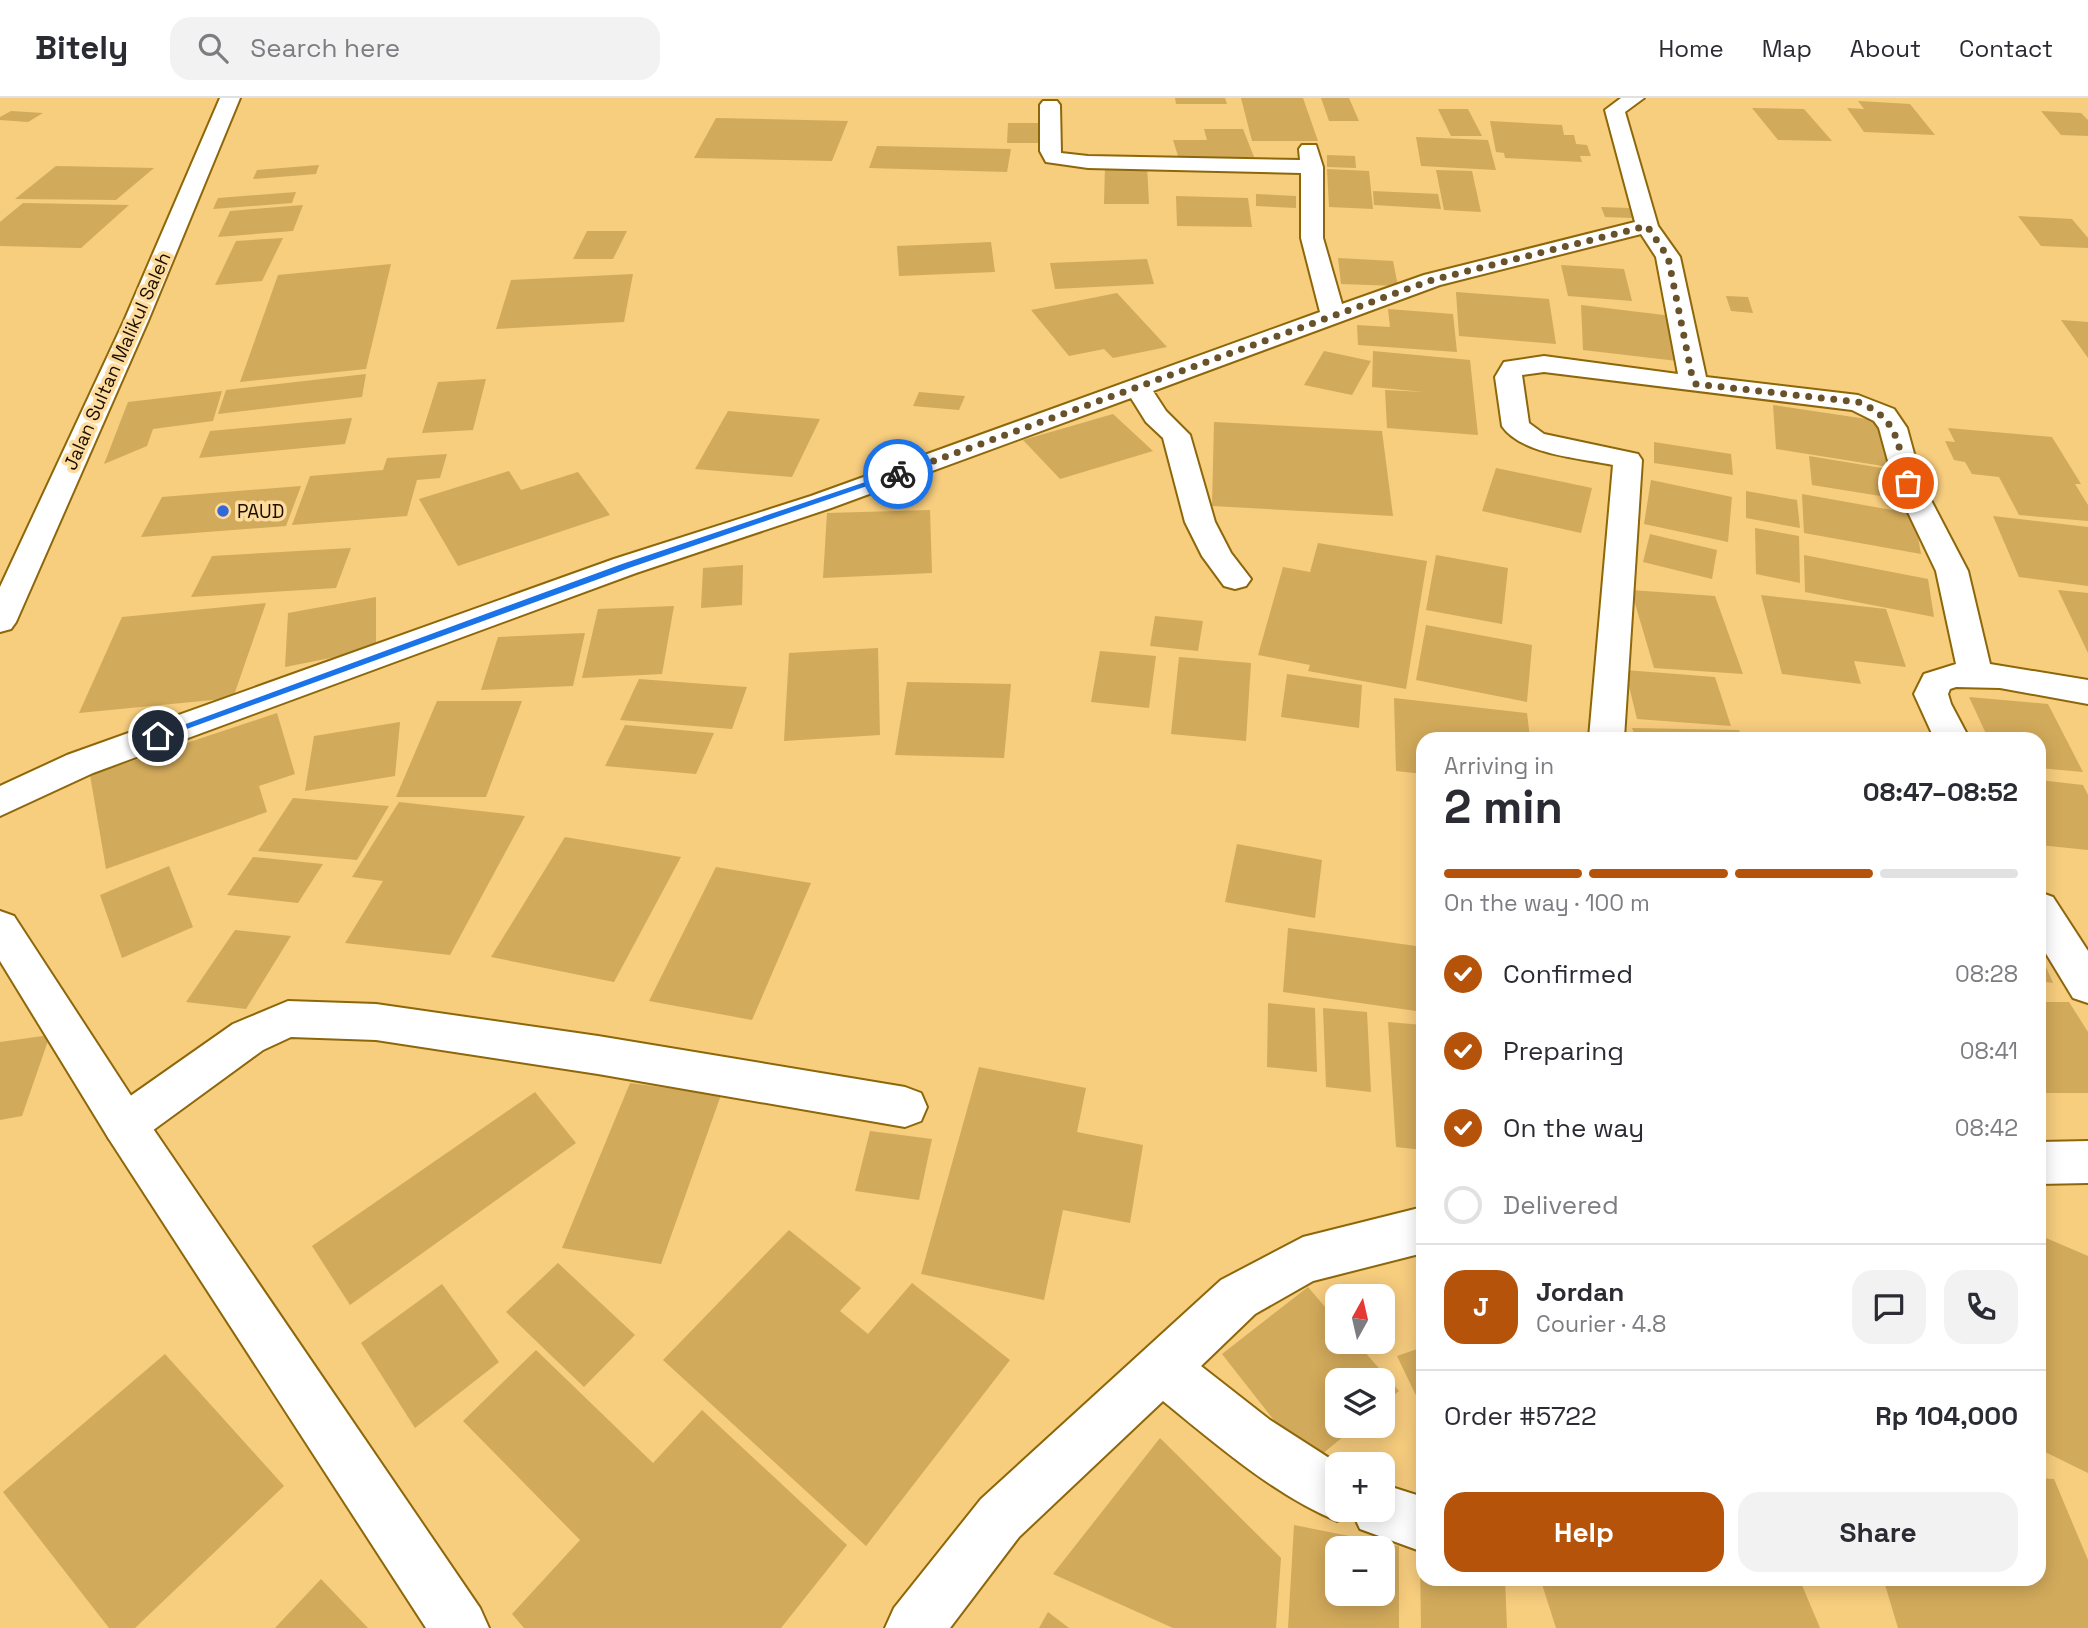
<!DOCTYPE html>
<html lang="en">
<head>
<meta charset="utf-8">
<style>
  body { margin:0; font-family:"Space Grotesk",sans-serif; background:#f2f2f3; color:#2b2b33; height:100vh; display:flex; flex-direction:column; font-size:26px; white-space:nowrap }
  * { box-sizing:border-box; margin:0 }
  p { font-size:23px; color:#7c7c81 }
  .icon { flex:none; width:38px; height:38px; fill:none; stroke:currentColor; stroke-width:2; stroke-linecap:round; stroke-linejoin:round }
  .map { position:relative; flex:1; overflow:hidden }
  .details { position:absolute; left:1416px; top:634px; width:630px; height:854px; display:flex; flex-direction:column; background:#fff; border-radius:21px; box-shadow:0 4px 18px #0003 }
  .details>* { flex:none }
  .needle { width:46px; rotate:8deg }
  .tools { position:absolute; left:1325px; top:1186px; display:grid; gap:14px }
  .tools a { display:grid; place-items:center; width:70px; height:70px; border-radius:14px; background:#fff; box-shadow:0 4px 18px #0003; font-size:35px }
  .pin { position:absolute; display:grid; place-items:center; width:60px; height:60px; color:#fff; margin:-30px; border:4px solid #fff; border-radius:50%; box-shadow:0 2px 7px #0007 }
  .courier { position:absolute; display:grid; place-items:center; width:70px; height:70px; margin:-35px; border:5px solid #1a73e8; border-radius:50%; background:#fff; color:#222; box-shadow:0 2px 9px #0007 }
  .overview em { font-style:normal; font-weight:700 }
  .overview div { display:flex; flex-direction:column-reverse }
  .overview { display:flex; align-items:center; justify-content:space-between; height:119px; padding:0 28px }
  h1 { font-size:46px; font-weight:700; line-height:52px }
  .bar { display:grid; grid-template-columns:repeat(4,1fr); gap:10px 7px; align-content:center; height:84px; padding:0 28px }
  .bar i { height:9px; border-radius:5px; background:#e1e1e2 }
  .bar .on { background:#b45309 }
  .bar p { grid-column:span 4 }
  .line { display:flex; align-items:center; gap:18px; padding:0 28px; border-top:2px solid #e1e1e2 }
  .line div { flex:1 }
  .round { display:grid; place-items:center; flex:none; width:74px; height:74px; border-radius:21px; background:#f2f2f3 }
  ol { padding:0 28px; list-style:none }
  li { display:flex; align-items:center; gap:21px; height:77px }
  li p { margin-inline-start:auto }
  li .icon { padding:7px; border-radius:50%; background:#b45309; color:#fff; stroke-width:4 }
  li:last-child { color:#7c7c81 }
  li i { width:38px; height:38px; border:4px solid #e1e1e2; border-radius:50% }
  .primary-button { display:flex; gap:14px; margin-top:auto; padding:14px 28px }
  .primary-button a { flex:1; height:80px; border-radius:21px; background:#b45309; color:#fff; font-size:28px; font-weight:700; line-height:80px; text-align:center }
  .primary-button a+a { background:#f2f2f3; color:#2b2b33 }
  header { display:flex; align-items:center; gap:42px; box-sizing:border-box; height:98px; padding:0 35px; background:#fff; border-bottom:2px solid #e1e1e2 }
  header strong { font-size:33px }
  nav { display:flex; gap:38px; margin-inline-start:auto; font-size:24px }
  .search { width:490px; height:63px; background:#f2f2f3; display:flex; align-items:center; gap:18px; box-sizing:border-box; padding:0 24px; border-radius:21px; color:#7c7c81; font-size:26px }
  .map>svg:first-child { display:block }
  .building { fill:#d2aa5b; fill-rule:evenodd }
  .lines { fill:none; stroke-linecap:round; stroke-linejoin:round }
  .minor-casing { stroke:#8d6709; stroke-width:4 }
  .major-casing { stroke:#8d6709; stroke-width:4 }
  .minor { fill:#fff; fill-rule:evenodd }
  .major { fill:#fff; fill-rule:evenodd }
  .route { fill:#1a73e8 }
  .done { stroke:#68522c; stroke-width:7; stroke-dasharray:0 12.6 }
  .poi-dot { fill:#3268d7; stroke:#fddc9e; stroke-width:2.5 }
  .labels { text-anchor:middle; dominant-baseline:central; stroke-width:7; stroke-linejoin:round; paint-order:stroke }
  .far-street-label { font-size:19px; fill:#1b0f00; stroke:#fddc9e }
  .far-poi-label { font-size:19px; fill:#1b0f00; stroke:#fddc9e; text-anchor:start }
</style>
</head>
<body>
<header>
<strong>Bitely</strong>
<div class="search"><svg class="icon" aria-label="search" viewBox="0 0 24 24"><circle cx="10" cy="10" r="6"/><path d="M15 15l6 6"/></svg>Search here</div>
<nav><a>Home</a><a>Map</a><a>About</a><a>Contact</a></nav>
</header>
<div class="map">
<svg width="2088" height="1530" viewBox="0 0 2088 1530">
  <rect width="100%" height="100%" fill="#f7cd7e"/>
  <!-- building -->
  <g class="building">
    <polygon points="1175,0 1225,0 1227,6 1176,6"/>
    <polygon points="1241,0 1303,0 1318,43 1252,43"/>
    <polygon points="1321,0 1349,0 1359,23 1329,23"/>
    <polygon points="1858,3 1910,6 1935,37 1864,34 1847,10 1864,11"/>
    <polygon points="1752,10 1804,11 1832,43 1778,42"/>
    <polygon points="1438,11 1468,11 1482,38 1451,38"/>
    <polygon points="11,13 43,15 28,24 0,22 0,19"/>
    <polygon points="2041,13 2081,15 2088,22 2088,38 2061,37"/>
    <polygon points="716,20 848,23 832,63 694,60"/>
    <polygon points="1490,23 1562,27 1564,37 1574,37 1576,46 1587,47 1591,58 1580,58 1582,64 1505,60 1504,55 1496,54"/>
    <polygon points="1008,25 1041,25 1041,45 1007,45"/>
    <polygon points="1204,31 1243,31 1254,59 1179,61 1173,42 1207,42"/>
    <polygon points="1416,39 1488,42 1496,72 1421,68"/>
    <polygon points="877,48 1011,51 1007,74 869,70"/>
    <polygon points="1327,57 1355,58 1356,70 1327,69"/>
    <polygon points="319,67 316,76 253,81 257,72"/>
    <polygon points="1105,67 1147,67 1149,106 1104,106"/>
    <polygon points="56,68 154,70 116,102 15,101"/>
    <polygon points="1327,71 1369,73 1373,111 1329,109"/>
    <polygon points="1436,72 1472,73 1481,114 1444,112"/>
    <polygon points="1373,93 1438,96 1441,111 1374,107"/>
    <polygon points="296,94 292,105 213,111 218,100"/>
    <polygon points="1256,96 1296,98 1296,110 1256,108"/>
    <polygon points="1176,98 1248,100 1252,129 1177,128"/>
    <polygon points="23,105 129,107 81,150 0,148 0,124"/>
    <polygon points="303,107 293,133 218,139 230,113"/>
    <polygon points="1601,109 1629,110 1633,120 1605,119"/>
    <polygon points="2018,118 2072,121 2088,140 2088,150 2041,148"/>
    <polygon points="587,133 627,133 613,161 573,161"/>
    <polygon points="283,140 262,183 215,187 236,143"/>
    <polygon points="991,144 995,174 899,178 897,148"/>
    <polygon points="1338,160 1393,163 1398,188 1341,186"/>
    <polygon points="1147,161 1154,186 1055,191 1050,165"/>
    <polygon points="391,166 366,271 240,284 278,177"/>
    <polygon points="1561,167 1624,171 1632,203 1568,198"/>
    <polygon points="633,176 624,224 496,231 511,182"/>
    <polygon points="1456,194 1549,201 1556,246 1459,238"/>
    <polygon points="1117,195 1167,249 1113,260 1104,251 1069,258 1031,212"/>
    <polygon points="1726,198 1748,199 1753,215 1731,213"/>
    <polygon points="1581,207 1672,218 1677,263 1583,252"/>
    <polygon points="1388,211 1453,216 1457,254 1358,247 1357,227 1390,229"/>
    <polygon points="2061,222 2088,224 2088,260"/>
    <polygon points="1324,253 1371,263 1352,297 1304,287"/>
    <polygon points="1373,253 1470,262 1478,337 1387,330 1385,292 1424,294 1372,289"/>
    <polygon points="366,276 362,299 218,316 226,292"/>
    <polygon points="486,281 473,332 422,335 438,284"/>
    <polygon points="222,293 213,323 153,331 147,348 104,366 128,304"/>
    <polygon points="919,294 965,298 959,312 913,308"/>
    <polygon points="1773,307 1880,323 1889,369 1776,351"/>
    <polygon points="728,313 820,321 792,379 695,371"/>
    <polygon points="1113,316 1153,353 1060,381 1023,342"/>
    <polygon points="352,320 345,346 199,360 210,333"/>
    <polygon points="1214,324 1382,333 1393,418 1212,408"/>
    <polygon points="1948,330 2052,339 2081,386 2075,386 2088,407 2088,423 2019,417 1999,379 1972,376 1965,364 1954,362 1945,343 1955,344"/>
    <polygon points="1654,344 1731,356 1733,377 1654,365"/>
    <polygon points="447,356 440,380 417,382 407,418 292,427 310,378 383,372 387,360"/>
    <polygon points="1809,358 1888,371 1893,400 1812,387"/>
    <polygon points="1496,370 1592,390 1581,435 1482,413"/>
    <polygon points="509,373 521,392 578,374 610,417 458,468 419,401"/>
    <polygon points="1651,382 1732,399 1728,444 1644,426"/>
    <polygon points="301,388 286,428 141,439 162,399"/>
    <polygon points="1746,393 1797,402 1800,430 1746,420"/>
    <polygon points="1802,396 1914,416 1921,456 1804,435"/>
    <polygon points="930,412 932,475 823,480 827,415"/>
    <polygon points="1993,418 2088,429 2088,488 2019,479"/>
    <polygon points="1755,430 1799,438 1800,485 1756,476"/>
    <polygon points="1650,436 1717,452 1712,481 1643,464"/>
    <polygon points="1318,445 1427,463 1406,591 1308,573 1310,567 1258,557 1283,469 1310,474"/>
    <polygon points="351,450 336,490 191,499 212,458"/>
    <polygon points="1436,457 1508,470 1502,526 1426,512"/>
    <polygon points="1804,457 1928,481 1934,519 1805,494"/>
    <polygon points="743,467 742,507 701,510 703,470"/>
    <polygon points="1631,492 1715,498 1743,576 1654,570"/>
    <polygon points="2058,492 2088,495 2088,555 2080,538"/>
    <polygon points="1761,497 1886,511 1906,569 1854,563 1861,586 1782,576"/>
    <polygon points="376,499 376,551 285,569 288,515"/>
    <polygon points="266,505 233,600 79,615 122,519"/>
    <polygon points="674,508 662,576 582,580 598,511"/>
    <polygon points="1155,518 1203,523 1198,553 1150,548"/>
    <polygon points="1426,527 1532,547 1527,604 1416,582"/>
    <polygon points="585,535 573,588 481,592 498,539"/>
    <polygon points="878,550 880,637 784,643 789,555"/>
    <polygon points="1100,553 1156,558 1149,610 1091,604"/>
    <polygon points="1179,559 1251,565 1246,643 1171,636"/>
    <polygon points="1625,572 1715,579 1731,628 1637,621"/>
    <polygon points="1287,576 1362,587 1359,630 1281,619"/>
    <polygon points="639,581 705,586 747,589 732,631 620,622"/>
    <polygon points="907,584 1011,586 1004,660 895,657"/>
    <polygon points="1969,599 2048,606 2083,674 2039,670 2039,640 1988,640"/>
    <polygon points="1394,600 1527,615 1530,640 1423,640 1423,676 1396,673"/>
    <polygon points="437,603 522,603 486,699 396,699"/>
    <polygon points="277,615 295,676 259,688 267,714 106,771 90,677"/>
    <polygon points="400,624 395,678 305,693 314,638"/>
    <polygon points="625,627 714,635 696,676 605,668"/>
    <polygon points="1632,630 1739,632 1743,640 1636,640"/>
    <polygon points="2039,682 2083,687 2088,697 2088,752 2039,747"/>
    <polygon points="293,700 389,708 357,762 258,753"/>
    <polygon points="399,704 525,718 450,857 345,845 383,783 352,779"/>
    <polygon points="565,739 681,759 614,884 491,859"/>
    <polygon points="1237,746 1322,762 1315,820 1225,804"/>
    <polygon points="253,759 323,766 298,805 227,797"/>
    <polygon points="169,768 193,829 122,860 100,797"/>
    <polygon points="716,769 811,785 752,922 649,903"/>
    <polygon points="1288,830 1423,849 1423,914 1283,894"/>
    <polygon points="235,832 291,838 246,911 186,904"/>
    <polygon points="2039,853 2053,885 2039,883"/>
    <polygon points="2039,904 2069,904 2088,934 2088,995 2039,995"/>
    <polygon points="1268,905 1315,910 1317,974 1267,969"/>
    <polygon points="1323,910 1367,914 1371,994 1326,989"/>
    <polygon points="1388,924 1423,927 1423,1052 1396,1049"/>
    <polygon points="50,937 22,1018 0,1022 0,944"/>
    <polygon points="979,969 1086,990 1077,1034 1143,1047 1130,1125 1063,1112 1044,1202 921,1176"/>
    <polygon points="630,985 721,997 661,1166 562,1150"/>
    <polygon points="535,994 576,1045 350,1207 312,1148"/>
    <polygon points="870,1033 932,1041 919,1102 855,1093"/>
    <polygon points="789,1132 861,1190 840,1213 868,1236 912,1185 1010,1262 866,1448 663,1262"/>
    <polygon points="2039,1137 2088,1158 2088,1375 2039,1351"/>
    <polygon points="558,1165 635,1237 584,1289 506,1214"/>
    <polygon points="442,1186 499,1264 415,1330 361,1245"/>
    <polygon points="1308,1189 1337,1223 1337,1244 1356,1244 1399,1293 1382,1307 1382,1283 1337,1283 1337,1328 1356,1328 1309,1367 1222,1256"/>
    <polygon points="1423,1249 1423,1312 1397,1258"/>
    <polygon points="536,1252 653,1365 702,1312 847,1447 781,1530 524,1530 512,1516 580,1442 463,1323"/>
    <polygon points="165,1256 284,1388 135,1530 109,1530 3,1394"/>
    <polygon points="1160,1340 1281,1460 1276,1530 1173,1530 1053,1476"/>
    <polygon points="2039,1380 2054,1381 2088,1462 2088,1530 1898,1530 1883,1480 2039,1480"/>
    <path d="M1294,1427L1399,1448V1530H1288ZM1337,1451H1382V1496H1337Z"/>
    <polygon points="1420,1456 1423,1456 1423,1480 1505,1480 1507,1530 1421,1530"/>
    <polygon points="1540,1480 1799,1480 1820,1530 1556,1530"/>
    <polygon points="321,1481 368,1530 275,1530"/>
    <polygon points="1048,1514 1069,1530 1039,1530"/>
  </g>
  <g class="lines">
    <!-- minor casing -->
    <g class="minor-casing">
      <g id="minor">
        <path d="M1621,0H1644L1625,14L1658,128L1680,159L1706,279L1858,297L1894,311L1907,330L1922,385L1968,473L1990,566L2088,582V606L2000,590L1956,589L1950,591L1948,596L1951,606L1969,640H1934L1914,596L1924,576L1956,566L1936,473L1894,385L1879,330L1874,323L1852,312L1544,274L1522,277L1529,325L1544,336L1638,356L1642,362L1624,640H1589L1613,367C1581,360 1522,357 1502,328L1495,279L1504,264L1544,258L1678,276L1656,159L1641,136L1440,187L1153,293L1166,313L1190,337L1215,424L1231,455L1251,481L1246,488L1235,491L1224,488L1202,458L1185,424L1163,340L1146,324L1131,300L831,410L636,475L93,675L0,718V688L67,657L614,461L811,398L1320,214L1301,140V75L1088,70L1046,64L1040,53V7L1043,3H1057L1060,7L1061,55L1088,58L1300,62L1299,51L1302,47H1316L1323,69V140L1342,206L1424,177L1635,124L1605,12Z"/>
        <polygon points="2039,794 2053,799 2088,853 2088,905 2073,900 2039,844"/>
        <polygon points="288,903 376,906 598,938 905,989 921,995 927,1009 921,1023 905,1029 598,976 376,942 291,939 263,952 141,1041 125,1047 109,1041 102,1027 109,1013 233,926"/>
        <polygon points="2088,1043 2088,1085 2039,1086 2039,1044"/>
        <path d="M1423,1109V1155L1313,1183L1255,1216L1201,1268L1270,1322L1340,1367H1337V1412H1382V1386L1423,1399V1454L1360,1431L1353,1416L1337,1423C1273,1396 1217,1347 1163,1303L1019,1439L950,1530H885L894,1510L981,1401L1221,1182L1303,1139Z"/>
      </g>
    </g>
    <!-- major casing -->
    <g class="major-casing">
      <g id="major">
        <polygon points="220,0 240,0 148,223 16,524 11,531 0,534 0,489 124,223"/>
        <polygon points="0,813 14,818 141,1013 480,1510 489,1530 426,1530 109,1041 0,863"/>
      </g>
    </g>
    <!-- minor -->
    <use href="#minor" class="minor"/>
    <!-- major -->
    <use href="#major" class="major"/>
  </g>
  <!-- route -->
  <polygon class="route" points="895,374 902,376 629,470 162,640 153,638 622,466"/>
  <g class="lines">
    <!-- done -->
    <path class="done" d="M898,376L1432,182L1647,128L1668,159L1692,278L1696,286L1858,304C1900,321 1897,346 1908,385"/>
  </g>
  <!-- markers -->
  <circle class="poi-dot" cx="223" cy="413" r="7"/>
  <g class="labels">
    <!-- far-street labels -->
    <g class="far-street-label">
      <text transform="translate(117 263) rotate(-66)">Jalan Sultan Malikul Saleh</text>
    </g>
    <!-- far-poi labels -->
    <g class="far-poi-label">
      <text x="237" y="413">PAUD</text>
    </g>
  </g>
</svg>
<div class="tools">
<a><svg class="needle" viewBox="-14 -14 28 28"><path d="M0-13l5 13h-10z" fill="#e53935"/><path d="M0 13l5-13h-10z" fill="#7c7c81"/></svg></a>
<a><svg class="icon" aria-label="layers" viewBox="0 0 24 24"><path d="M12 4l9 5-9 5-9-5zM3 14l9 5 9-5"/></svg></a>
<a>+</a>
<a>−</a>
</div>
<div class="pin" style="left:1908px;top:385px;background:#ea580c"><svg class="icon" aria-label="bag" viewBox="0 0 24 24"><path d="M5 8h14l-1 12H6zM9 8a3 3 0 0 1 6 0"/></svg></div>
<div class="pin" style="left:158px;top:638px;background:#1f2937"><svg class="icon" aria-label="home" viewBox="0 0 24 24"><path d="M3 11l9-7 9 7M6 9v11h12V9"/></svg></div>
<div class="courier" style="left:898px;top:376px"><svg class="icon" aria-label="bike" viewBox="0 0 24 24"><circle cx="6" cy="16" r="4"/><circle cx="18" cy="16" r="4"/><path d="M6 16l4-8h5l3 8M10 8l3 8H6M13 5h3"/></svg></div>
<section class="details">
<div class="overview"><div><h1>2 min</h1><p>Arriving in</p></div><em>08:47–08:52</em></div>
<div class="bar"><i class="on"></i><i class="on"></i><i class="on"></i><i></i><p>On the way · 100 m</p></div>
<ol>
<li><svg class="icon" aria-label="check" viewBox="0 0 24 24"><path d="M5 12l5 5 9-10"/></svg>Confirmed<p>08:28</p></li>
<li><svg class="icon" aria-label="check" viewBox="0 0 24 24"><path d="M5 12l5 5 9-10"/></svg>Preparing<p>08:41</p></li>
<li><svg class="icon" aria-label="check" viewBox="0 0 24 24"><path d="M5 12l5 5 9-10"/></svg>On the way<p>08:42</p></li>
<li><i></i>Delivered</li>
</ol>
<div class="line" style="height:126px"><b class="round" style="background:#b45309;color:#fff">J</b><div><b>Jordan</b><p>Courier · 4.8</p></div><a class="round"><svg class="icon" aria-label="chat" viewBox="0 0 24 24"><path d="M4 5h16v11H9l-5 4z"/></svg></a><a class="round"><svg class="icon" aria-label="phone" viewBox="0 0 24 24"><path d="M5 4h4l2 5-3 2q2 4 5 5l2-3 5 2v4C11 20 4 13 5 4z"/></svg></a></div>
<div class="line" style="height:91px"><div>Order #5722</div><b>Rp 104,000</b></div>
<div class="primary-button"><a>Help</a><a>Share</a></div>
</section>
</div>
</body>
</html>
